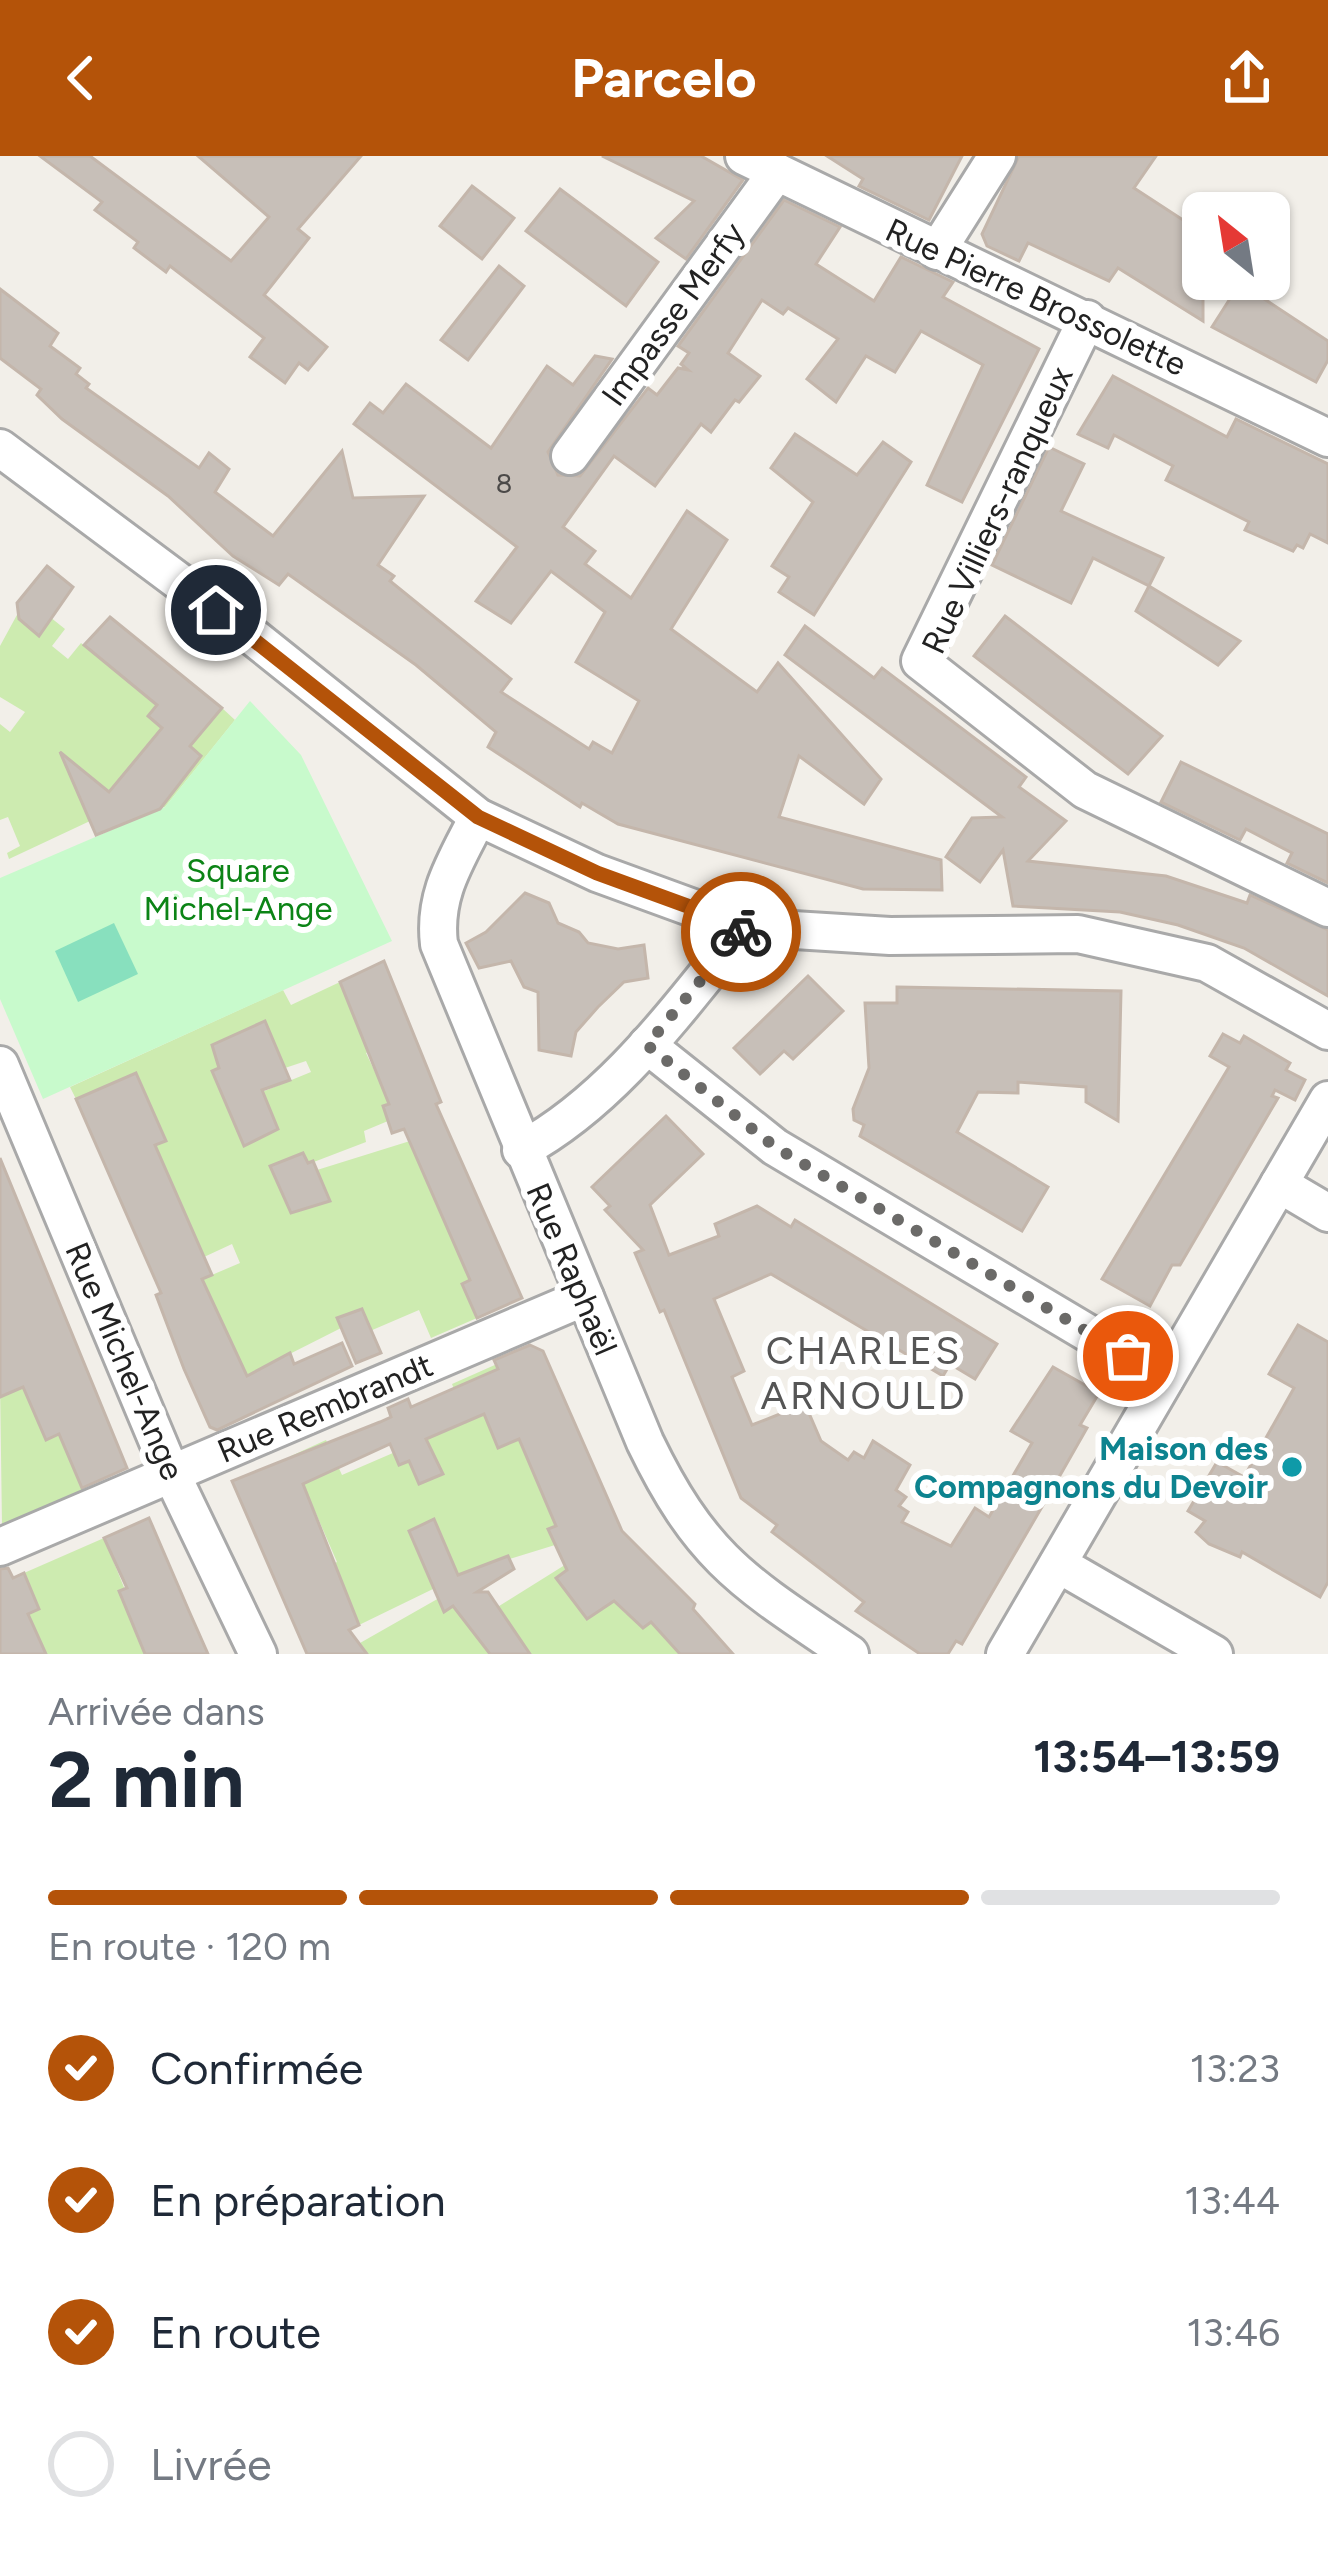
<!DOCTYPE html>
<html lang="fr">
<head>
<meta charset="utf-8">
<style>
  body { margin:0; font-family:Figtree,sans-serif; background:#f2f2f3; color:#1f2937; height:100vh; display:flex; flex-direction:column; font-size:45px; white-space:nowrap }
  * { box-sizing:border-box; margin:0 }
  p { font-size:39px; color:#747a83 }
  .icon { flex:none; width:66px; height:66px; fill:none; stroke:currentColor; stroke-width:2; stroke-linecap:round; stroke-linejoin:round }
  .map { position:relative; height:1498px; overflow:hidden }
  .side { display:flex; flex-direction:column; background:#fff; flex:1 }
  .side>* { flex:none }
  .needle { width:78px; rotate:330deg }
  .controls { position:absolute; left:1182px; top:36px; display:grid; gap:24px }
  .controls a { display:grid; place-items:center; width:108px; height:108px; border-radius:18px; background:#fff; box-shadow:0 3px 9px #0004; font-size:60px }
  .pin { position:absolute; display:grid; place-items:center; width:102px; height:102px; color:#fff; margin:-51px; border:6px solid #fff; border-radius:50%; box-shadow:0 3px 12px #0007 }
  .courier { position:absolute; display:grid; place-items:center; width:120px; height:120px; margin:-60px; border:9px solid #b45309; border-radius:50%; background:#fff; color:#222; box-shadow:0 3px 15px #0007 }
  .overview em { font-style:normal; font-weight:700 }
  .overview div { display:flex; flex-direction:column-reverse }
  .overview { display:flex; align-items:center; justify-content:space-between; height:204px; padding:0 48px }
  h1 { font-size:78px; font-weight:700; line-height:90px }
  .bar { display:grid; grid-template-columns:repeat(4,1fr); gap:18px 12px; align-content:center; height:144px; padding:0 48px }
  .bar i { height:15px; border-radius:9px; background:#e0e1e3 }
  .bar .selected { background:#b45309 }
  .bar p { grid-column:span 4 }
  ol { padding:0 48px; list-style:none }
  li { display:flex; align-items:center; gap:36px; height:132px }
  li p { margin-inline-start:auto }
  li .icon { padding:12px; border-radius:50%; background:#b45309; color:#fff; stroke-width:4 }
  li:last-child { color:#747a83 }
  li i { width:66px; height:66px; border:6px solid #e0e1e3; border-radius:50% }
  header { display:flex; justify-content:space-between; align-items:center; height:156px; padding:0 48px; background:#b45309; color:#fff; font-size:54px; font-weight:700 }
  .map>svg:first-child { display:block }
  .grass { fill:#cdebb0; fill-rule:evenodd }
  .park { fill:#c8facc }
  .pitch { fill:#88e0be }
  .building { fill:#c7bfb8; stroke:#c4b6ab; stroke-width:3 }
  .lines { fill:none; stroke-linecap:round; stroke-linejoin:round }
  .street-casing { stroke:#a9a9a9; stroke-width:42 }
  .street { stroke:#fff; stroke-width:36 }
  .done { stroke:#6b6a68; stroke-width:12; stroke-dasharray:0 21.6 }
  .route { stroke:#b45309; stroke-width:15 }
  .culture-dot { fill:#0f9aa8; stroke:#fff; stroke-width:4.5 }
  .labels { text-anchor:middle; dominant-baseline:central; stroke-width:12; stroke-linejoin:round; paint-order:stroke }
  .number-label { font-size:27px; fill:#4b4948 }
  .street-label { font-size:33px; fill:#222; stroke:#fff }
  .park-label { font-size:33px; fill:#0c8416; stroke:#fff }
  .culture-label { font-size:33px; font-weight:bold; fill:#0d838f; stroke:#fff; text-anchor:end }
  .quarter-label { font-size:39px; letter-spacing:3px; fill:#555; stroke:#fff }
</style>
</head>
<body>
<header><svg class="icon" aria-label="back" viewBox="0 0 24 24"><path d="M15 5l-7 7 7 7"/></svg>Parcelo<svg class="icon" aria-label="share" viewBox="0 0 24 24"><path d="M12 15V3M7 8l5-5 5 5M5 13v7h14v-7"/></svg></header>
<div class="map">
<svg width="1328" height="1498" viewBox="0 0 1328 1498">
  <rect width="100%" height="100%" fill="#f2efe9"/>
  <!-- grass -->
  <g class="grass">
    <polygon points="18,457 37,478 50,461 65,473 52,490 68,503 81,487 157,549 148,560 161,572 197,581 222,552 235,564 165,651 90,665 9,703 7,697 20,690 8,661 0,664 0,568 10,576 25,556 0,541 0,490"/>
    <path d="M340,826L355,859L379,891L366,897L377,920L389,915L398,944L383,950L388,965L364,975L366,986L285,1017L302,1054L330,1045L317,1014L410,985L470,1124L462,1129L477,1162L431,1182L419,1154L356,1181L349,1168L232,1227L230,1184L193,1127L240,1107L232,1088L204,1101L155,989L165,985L136,918L76,943L70,931L283,834L291,849ZM258,885L275,890L285,912L306,905L311,916L262,936Z"/>
    <polygon points="497,1208 513,1245 484,1258 498,1292 536,1276 574,1362 548,1373 555,1389 458,1419 450,1401 424,1412 433,1433 359,1469 348,1445 314,1417 337,1406 291,1300 326,1284 342,1319 467,1265 452,1228"/>
    <polygon points="0,1225 6,1238 23,1231 47,1284 59,1278 83,1335 2,1370"/>
    <polygon points="104,1382 151,1498 0,1498 0,1445 10,1467 39,1452 24,1417"/>
    <polygon points="592,1392 575,1446 587,1463 614,1445 626,1458 654,1463 680,1498 367,1498 360,1487 462,1429 483,1460"/>
  </g>
  <!-- park -->
  <polygon class="park" points="250,545 301,599 392,785 43,943 0,843 0,722 165,651"/>
  <!-- pitch -->
  <polygon class="pitch" points="114,767 138,818 78,846 55,795"/>
  <!-- building -->
  <g class="building">
    <polygon points="40,0 90,0 231,105 269,61 198,0 361,0 298,73 309,82 264,139 327,191 308,214 299,207 285,227 250,201 264,182 170,110 166,116 134,92 138,86 95,54 102,46"/>
    <polygon points="602,0 701,0 743,24 686,103 656,82 694,45"/>
    <polygon points="827,0 962,0 929,64 859,30 863,23"/>
    <polygon points="1019,0 1156,0 1134,32 1203,77 1203,165 1118,112 1109,125 1028,87 1019,105 987,90 982,78"/>
    <polygon points="472,30 514,62 482,103 440,70"/>
    <polygon points="560,33 658,106 626,150 526,75"/>
    <polygon points="784,44 840,71 816,108 874,145 901,101 953,126 943,141 1039,193 962,346 927,329 983,209 921,175 895,216 866,200 836,246 807,223 838,183 788,152 783,158 762,144 728,197 760,220 739,246 735,244 711,276 701,268 655,330 614,300 563,371 595,395 585,408 631,442 687,355 727,384 671,473 757,536 778,507 881,623 864,648 799,600 779,661 941,704 942,734 863,733 618,668 582,647 580,651 488,591 496,576 416,509 288,418 279,429 233,400 168,340 62,263 37,239 41,233 0,202 0,133 58,177 50,190 80,212 76,218 89,228 86,232 199,312 209,297 229,313 215,336 273,380 342,295 353,342 424,340 378,409 394,420 390,425 511,523 501,536 589,593 593,586 612,597 639,545 576,506 605,456 551,415 511,467 476,445 517,391 354,268 370,247 383,257 406,228 491,292 547,210 573,229 595,200 612,203 548,296 558,319 580,320 648,232 657,239 678,212 688,214 681,208 689,197 678,190"/>
    <polygon points="499,110 524,130 468,204 441,184"/>
    <polygon points="1240,127 1328,185 1328,204 1316,226 1212,171"/>
    <polygon points="1113,220 1227,281 1236,263 1328,308 1328,387 1310,378 1303,392 1297,389 1293,395 1245,374 1249,366 1166,324 1173,310 1114,279 1108,292 1078,278"/>
    <polygon points="795,278 857,319 883,286 911,306 814,459 779,436 789,421 772,410 813,346 771,312"/>
    <polygon points="1049,291 1084,308 1061,355 1163,402 1149,430 1240,485 1218,509 1136,455 1149,430 1093,402 1071,447 992,409"/>
    <polygon points="47,410 73,431 39,480 19,463 17,447"/>
    <polygon points="1005,460 1162,580 1128,618 974,500"/>
    <polygon points="110,461 222,552 190,590 201,600 160,653 96,679 60,596 109,636 162,572 148,560 157,549 84,489"/>
    <polygon points="805,470 874,522 882,512 1026,621 1019,631 1066,665 1028,705 1166,720 1247,747 1250,739 1328,774 1328,840 1244,792 1178,769 1120,756 1013,750 1003,694 980,726 946,701 972,662 1002,661 785,499"/>
    <polygon points="1181,606 1328,678 1328,727 1287,707 1292,697 1246,673 1240,684 1161,646"/>
    <polygon points="525,737 549,747 558,767 579,776 588,787 618,793 644,789 648,822 624,826 598,851 576,876 571,900 539,894 538,836 524,831 511,805 479,812 466,787 486,776"/>
    <polygon points="384,805 441,946 436,948 522,1142 477,1162 462,1128 470,1124 404,973 392,977 383,950 389,948 340,826"/>
    <polygon points="808,820 843,855 793,903 784,895 760,918 734,892"/>
    <polygon points="897,831 1121,835 1118,965 1086,946 1086,931 1018,926 1018,937 978,936 957,976 1048,1031 1022,1075 860,980 864,969 854,964 853,953 869,912 865,847 897,847"/>
    <polygon points="265,865 290,924 262,934 278,973 244,990 212,915 219,912 212,889"/>
    <polygon points="1223,878 1240,887 1244,880 1290,907 1286,914 1305,924 1295,944 1275,934 1272,940 1278,942 1268,959 1180,1109 1172,1109 1150,1150 1102,1123 1229,911 1210,900"/>
    <polygon points="136,917 166,985 155,989 212,1119 202,1123 247,1220 290,1197 294,1208 342,1187 352,1210 217,1274 210,1271 184,1213 156,1139 161,1137 76,943"/>
    <polygon points="666,960 703,998 650,1049 669,1099 719,1080 715,1068 757,1050 791,1071 795,1064 997,1188 975,1223 950,1208 943,1220 771,1118 714,1143 744,1215 732,1221 752,1269 805,1248 821,1285 848,1304 854,1296 864,1302 873,1285 910,1309 896,1334 906,1341 899,1350 908,1356 902,1366 951,1390 975,1352 989,1361 1032,1287 1011,1275 1053,1211 1099,1237 1080,1269 1087,1272 1046,1344 962,1488 956,1485 948,1498 920,1498 856,1455 864,1446 772,1376 777,1369 741,1342 664,1154 660,1156 635,1097 643,1094 605,1054 610,1050 592,1031"/>
    <polygon points="303,997 308,1007 313,1005 330,1045 291,1057 270,1010"/>
    <polygon points="0,1002 127,1312 82,1332 59,1278 46,1284 23,1231 0,1241"/>
    <polygon points="362,1153 381,1197 356,1207 337,1162"/>
    <polygon points="1298,1169 1328,1186 1328,1426 1320,1441 1242,1396 1240,1401 1209,1388 1196,1376 1205,1365 1188,1355 1217,1306 1244,1321 1294,1232 1269,1218"/>
    <polygon points="530,1189 543,1195 622,1375 695,1448 693,1453 733,1498 680,1498 651,1466 643,1472 614,1445 587,1463 556,1422 567,1414 548,1373 556,1370 519,1283 498,1292 484,1258 426,1283 443,1318 419,1328 409,1305 399,1309 390,1288 303,1328 359,1469 349,1474 367,1498 307,1498 232,1325 380,1266 391,1261 388,1252 408,1243 411,1251 498,1213 494,1204"/>
    <polygon points="149,1362 189,1455 208,1498 145,1498 119,1435 127,1432 104,1382"/>
    <polygon points="434,1363 458,1419 508,1400 514,1413 477,1436 488,1436 530,1498 490,1498 453,1450 444,1456 409,1375"/>
    <polygon points="8,1412 13,1422 24,1417 39,1453 28,1458 46,1498 0,1498 0,1413"/>
  </g>
  <g class="lines">
    <!-- street casing -->
    <g class="street-casing">
      <g id="street">
        <polyline points="744,0 1328,282"/>
        <polyline points="937,95 997,0"/>
        <polyline points="1087,163 920,505 1085,634 1328,752"/>
        <polyline points="0,292 252,480 478,661 597,717 745,771 890,780 1078,778 1207,807 1328,875"/>
        <polyline points="570,300 777,16"/>
        <path d="M478,661C456,705 433,738 439,788L645,1286C702,1404 745,1427 850,1498"/>
        <polyline points="647,889 775,991 1165,1223"/>
        <polyline points="0,909 171,1317 258,1498"/>
        <path d="M521,994C614,944 680,850 745,771"/>
        <polyline points="1279,1028 1328,1057"/>
        <polyline points="0,1391 585,1141"/>
        <polyline points="1058,1408 1214,1498"/>
        <polyline points="1005,1498 1328,944"/>
      </g>
    </g>
    <!-- street -->
    <use href="#street" class="street"/>
  </g>
  <g class="lines">
    <!-- done -->
    <polyline class="done" points="741,776 647,889 775,991 1128,1200"/>
    <!-- route -->
    <polyline class="route" points="216,454 478,661 597,717 745,771 741,776"/>
  </g>
  <!-- markers -->
  <circle class="culture-dot" cx="1292" cy="1311" r="12"/>
  <g class="labels">
    <!-- number labels -->
    <g class="number-label">
      <text x="504" y="327">8</text>
    </g>
    <!-- street labels -->
    <g class="street-label">
      <text transform="translate(1036 141) rotate(25)">Rue Pierre Brossolette</text>
      <text transform="translate(673 158) rotate(-54)">Impasse Merfy</text>
      <text transform="translate(997 354) rotate(-65)">Rue Villiers-ranqueux</text>
      <text transform="translate(572 1113) rotate(67)">Rue Raphaël</text>
      <text transform="translate(125 1205) rotate(67)">Rue Michel-Ange</text>
      <text transform="translate(325 1252) rotate(-23)">Rue Rembrandt</text>
    </g>
    <!-- park labels -->
    <g class="park-label">
      <text x="238" y="714">Square<tspan x="238" dy="38">Michel-Ange</tspan></text>
    </g>
    <!-- culture labels -->
    <g class="culture-label">
      <text x="1268" y="1292">Maison des<tspan x="1268" dy="38">Compagnons du Devoir</tspan></text>
    </g>
    <!-- quarter labels -->
    <g class="quarter-label">
      <text x="864" y="1194">CHARLES<tspan x="864" dy="45">ARNOULD</tspan></text>
    </g>
  </g>
</svg>
<div class="controls">
<a><svg class="needle" viewBox="-14 -14 28 28"><path d="M0-13l5 13h-10z" fill="#e53935"/><path d="M0 13l5-13h-10z" fill="#747a83"/></svg></a>
</div>
<div class="pin" style="left:1128px;top:1200px;background:#ea580c"><svg class="icon" aria-label="bag" viewBox="0 0 24 24"><path d="M5 8h14l-1 12H6zM9 8a3 3 0 0 1 6 0"/></svg></div>
<div class="pin" style="left:216px;top:454px;background:#1f2937"><svg class="icon" aria-label="home" viewBox="0 0 24 24"><path d="M3 11l9-7 9 7M6 9v11h12V9"/></svg></div>
<div class="courier" style="left:741px;top:776px"><svg class="icon" aria-label="bike" viewBox="0 0 24 24"><circle cx="6" cy="16" r="4"/><circle cx="18" cy="16" r="4"/><path d="M6 16l4-8h5l3 8M10 8l3 8H6M13 5h3"/></svg></div>
</div>
<section class="side">
<div class="overview"><div><h1>2 min</h1><p>Arrivée dans</p></div><em>13:54–13:59</em></div>
<div class="bar"><i class="selected"></i><i class="selected"></i><i class="selected"></i><i></i><p>En route · 120 m</p></div>
<ol>
<li><svg class="icon" aria-label="check" viewBox="0 0 24 24"><path d="M5 12l5 5 9-10"/></svg>Confirmée<p>13:23</p></li>
<li><svg class="icon" aria-label="check" viewBox="0 0 24 24"><path d="M5 12l5 5 9-10"/></svg>En préparation<p>13:44</p></li>
<li><svg class="icon" aria-label="check" viewBox="0 0 24 24"><path d="M5 12l5 5 9-10"/></svg>En route<p>13:46</p></li>
<li><i></i>Livrée</li>
</ol>
</section>
</body>
</html>
